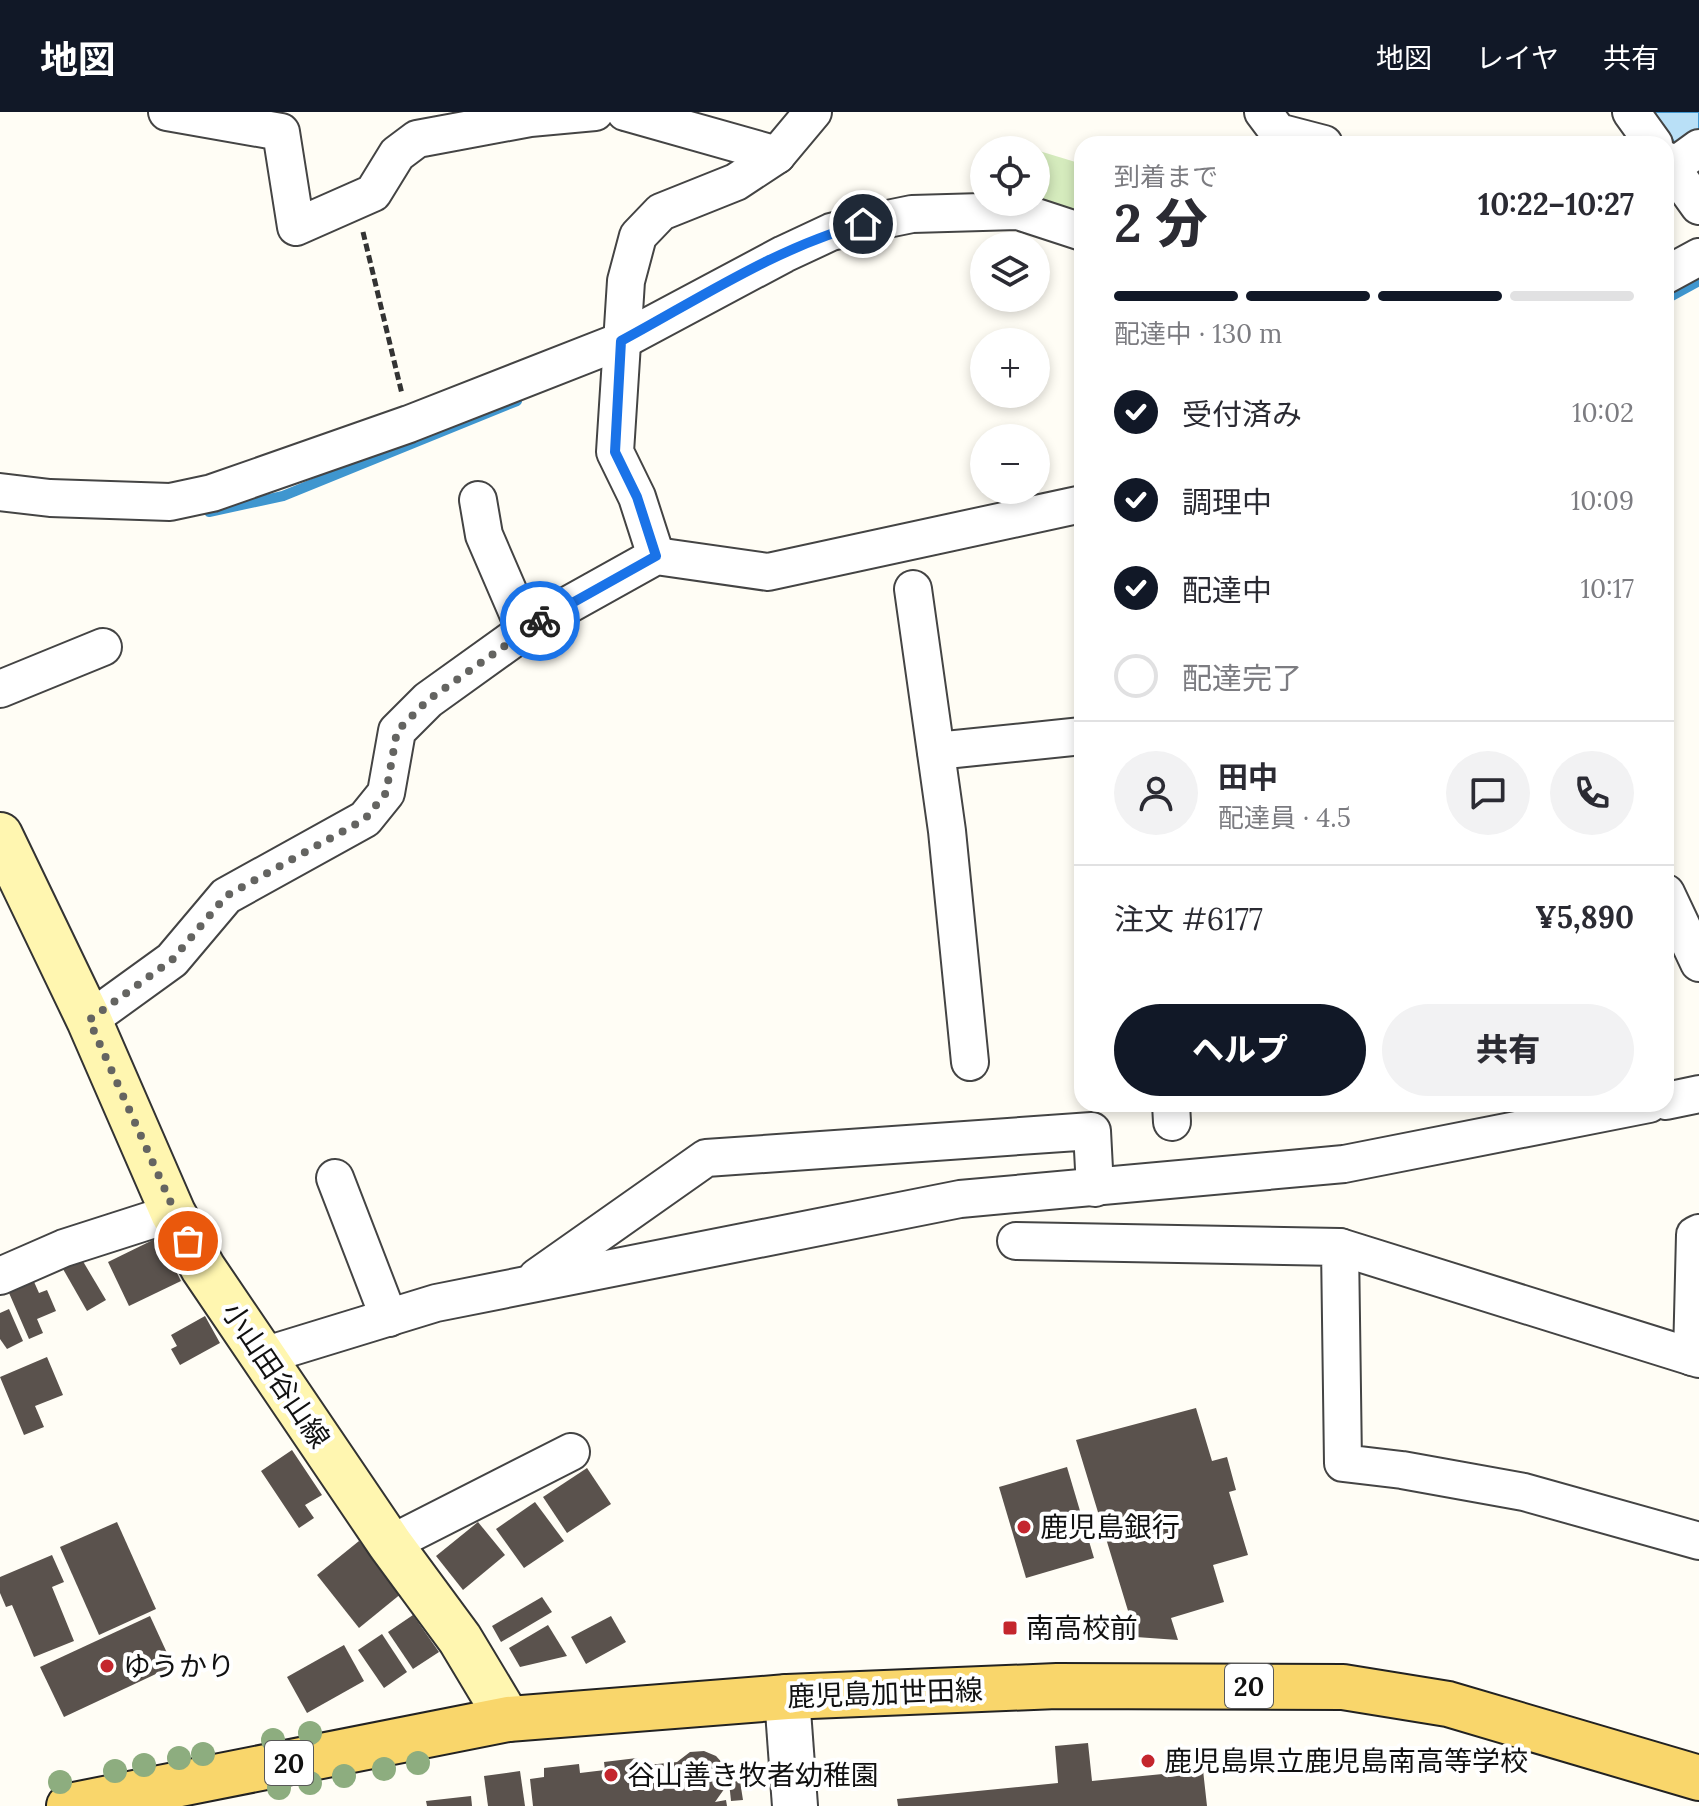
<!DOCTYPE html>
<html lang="ja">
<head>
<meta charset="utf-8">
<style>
  body { margin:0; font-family:Lora,"Noto Sans JP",serif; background:#f2f2f3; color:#2b2b33; height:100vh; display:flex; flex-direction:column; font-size:30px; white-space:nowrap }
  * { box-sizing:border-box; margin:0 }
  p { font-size:26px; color:#7c7c81 }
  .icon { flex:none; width:44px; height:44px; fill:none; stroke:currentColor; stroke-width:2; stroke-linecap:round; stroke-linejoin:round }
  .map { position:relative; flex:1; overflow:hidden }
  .side { position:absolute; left:1074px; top:24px; width:600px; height:976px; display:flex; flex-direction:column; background:#fff; border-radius:24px; box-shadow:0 4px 12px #0003 }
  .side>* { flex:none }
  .tools { position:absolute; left:970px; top:24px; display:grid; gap:16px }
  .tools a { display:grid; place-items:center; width:80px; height:80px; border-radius:50%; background:#fff; box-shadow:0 4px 12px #0003; font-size:40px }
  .pin { position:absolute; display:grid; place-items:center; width:68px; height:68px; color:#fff; margin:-34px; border:4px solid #fff; border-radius:50%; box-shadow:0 2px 8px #0007 }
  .courier { position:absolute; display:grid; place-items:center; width:80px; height:80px; margin:-40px; border:6px solid #1a73e8; border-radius:50%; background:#fff; color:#222; box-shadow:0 2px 10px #0007 }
  .head em { font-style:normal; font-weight:800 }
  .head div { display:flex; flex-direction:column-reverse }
  .head { display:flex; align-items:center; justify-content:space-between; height:136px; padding:0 40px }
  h1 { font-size:52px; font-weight:800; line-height:60px }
  .bar { display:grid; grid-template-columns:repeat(4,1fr); gap:12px 8px; align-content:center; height:96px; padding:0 40px }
  .bar i { height:10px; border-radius:6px; background:#e1e1e2 }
  .bar .on { background:#111827 }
  .bar p { grid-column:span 4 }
  .line { display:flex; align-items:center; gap:20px; padding:0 40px; border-top:2px solid #e1e1e2 }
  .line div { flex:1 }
  .round { display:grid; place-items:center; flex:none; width:84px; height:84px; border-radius:42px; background:#f2f2f3 }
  ol { padding:0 40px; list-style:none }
  li { display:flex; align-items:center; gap:24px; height:88px }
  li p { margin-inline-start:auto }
  li .icon { padding:8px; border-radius:50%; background:#111827; color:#fff; stroke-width:4 }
  li:last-child { color:#7c7c81 }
  li i { width:44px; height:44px; border:4px solid #e1e1e2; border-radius:50% }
  .primary-button { display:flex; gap:16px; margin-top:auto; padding:16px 40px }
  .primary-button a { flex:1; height:92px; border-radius:48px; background:#111827; color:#fff; font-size:32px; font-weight:800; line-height:92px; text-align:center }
  .primary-button a+a { background:#f2f2f3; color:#2b2b33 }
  header { display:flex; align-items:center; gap:48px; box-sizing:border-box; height:112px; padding:0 40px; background:#111827; color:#fff }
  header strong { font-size:38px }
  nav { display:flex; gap:44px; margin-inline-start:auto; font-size:28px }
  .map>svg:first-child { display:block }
  .green { fill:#d5ebbd }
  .water { fill:#b9e0f7; stroke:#3f96cf; stroke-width:2 }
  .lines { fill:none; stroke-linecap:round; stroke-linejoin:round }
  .stream { stroke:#3f96cf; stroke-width:10 }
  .building { fill:#5a524d }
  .minor-casing { stroke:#444; stroke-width:40 }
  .tertiary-casing { stroke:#444; stroke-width:48 }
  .secondary-casing { stroke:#333; stroke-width:48 }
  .primary-casing { stroke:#222; stroke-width:48 }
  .path { stroke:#333; stroke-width:5; stroke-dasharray:8 4; stroke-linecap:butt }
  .minor { stroke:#fff; stroke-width:36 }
  .tertiary { stroke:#fff; stroke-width:44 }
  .secondary { stroke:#fff6b0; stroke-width:44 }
  .primary { stroke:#f9d66b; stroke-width:44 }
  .tree { fill:#8dad7f }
  .done { stroke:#646461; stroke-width:8; stroke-dasharray:0 14.4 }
  .route { stroke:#1a73e8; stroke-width:10 }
  .poi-dot { fill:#c4262e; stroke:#fff; stroke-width:3 }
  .labels { text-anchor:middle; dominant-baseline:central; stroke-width:8; stroke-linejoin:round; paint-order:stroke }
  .shield { fill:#fff; stroke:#585858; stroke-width:2 }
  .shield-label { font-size:26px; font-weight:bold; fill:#111 }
  .street-label { font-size:28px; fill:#111; stroke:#fff }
  .poi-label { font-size:28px; fill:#111; stroke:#fff; text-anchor:start }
</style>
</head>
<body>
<header>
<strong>地図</strong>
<nav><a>地図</a><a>レイヤ</a><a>共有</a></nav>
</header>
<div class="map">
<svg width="1699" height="1694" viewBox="0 0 1699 1694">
  <rect width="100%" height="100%" fill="#fffdf5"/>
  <!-- green -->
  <polygon class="green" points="1036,38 1082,52 1082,104 1036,90"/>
  <!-- water -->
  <polygon class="water" points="1654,0 1699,0 1699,68 1697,64"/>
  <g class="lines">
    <!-- stream -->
    <g class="stream">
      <polyline points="1666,187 1699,169"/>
      <polyline points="209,400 283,384 517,289"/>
    </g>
  </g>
  <!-- building -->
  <g class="building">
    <polygon points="159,1125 181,1169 129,1194 108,1150"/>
    <polygon points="81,1146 106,1188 87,1199 63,1157"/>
    <polygon points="31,1163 39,1181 47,1178 56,1199 37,1207 43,1221 29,1227 6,1174"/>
    <polygon points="9,1197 23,1229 7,1237 0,1227 0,1201"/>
    <polygon points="205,1204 220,1231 180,1253 171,1237 177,1234 171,1223"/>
    <polygon points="47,1245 63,1283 35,1294 44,1315 24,1323 0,1265"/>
    <polygon points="1196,1296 1212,1349 1227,1345 1236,1378 1229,1380 1248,1443 1213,1453 1224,1490 1171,1506 1178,1528 1136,1525 1076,1328"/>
    <polygon points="292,1338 322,1383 305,1393 314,1406 299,1416 261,1359"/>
    <polygon points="1067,1355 1094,1446 1026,1466 999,1375"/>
    <polygon points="587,1356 611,1392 567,1421 543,1385"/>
    <polygon points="535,1390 564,1429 524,1456 496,1417"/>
    <polygon points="117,1410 156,1497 99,1523 60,1435"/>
    <polygon points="478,1410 505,1443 463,1478 436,1444"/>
    <polygon points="359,1429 402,1481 359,1516 317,1463"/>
    <polygon points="52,1443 64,1470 52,1475 74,1529 34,1545 12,1493 6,1495 0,1481 0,1465"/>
    <polygon points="542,1485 552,1500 501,1530 492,1514"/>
    <polygon points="413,1503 439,1540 413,1557 388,1520"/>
    <polygon points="150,1504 173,1554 64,1605 40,1555"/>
    <polygon points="611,1504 626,1530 586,1552 571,1525"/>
    <polygon points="548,1513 567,1544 520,1555 509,1536"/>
    <polygon points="382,1522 407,1560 384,1576 358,1538"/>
    <polygon points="344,1533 364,1569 307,1601 287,1565"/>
    <polygon points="1088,1631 1092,1669 1203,1658 1207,1694 898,1694 897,1687 1058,1671 1055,1634"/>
    <polygon points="704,1639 716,1644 725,1654 727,1673 715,1690 726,1688 727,1694 533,1694 530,1667 544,1665 544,1656 579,1652 580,1661 605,1658 604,1650 637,1646 638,1654 677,1650 690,1640"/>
    <polygon points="520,1659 525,1694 488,1694 484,1664"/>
    <polygon points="740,1669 743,1688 731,1689 729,1670"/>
    <polygon points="471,1684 472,1694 427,1694 426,1689"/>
  </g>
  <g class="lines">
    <!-- minor casing -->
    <g class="minor-casing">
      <g id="minor">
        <polyline points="167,0 281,20 296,115 373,81 397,42 417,27 530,6 595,0"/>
        <polyline points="625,0 777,43"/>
        <polyline points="1263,0 1278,20 1324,32"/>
        <polyline points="1631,0 1654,32"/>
        <polyline points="1666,48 1699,94"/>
        <polyline points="1666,60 1699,36"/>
        <polyline points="1666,163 1699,145"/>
        <polyline points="0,380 50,386 170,390 212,381 409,312 621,229 784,142 831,120 863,112 912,102 1018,99 1082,120"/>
        <polyline points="478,388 484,423 525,518"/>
        <polyline points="656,444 637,385 615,340 626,169 638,124 661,100 736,70 777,43 813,0"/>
        <polyline points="913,477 947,719 970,950"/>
        <polyline points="0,577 103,535"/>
        <polyline points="936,639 1082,624"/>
        <polyline points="1666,781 1699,851"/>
        <polyline points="89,908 172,848 226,784 365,707 386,681 397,619 428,588 534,512 656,444 768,460 1082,392"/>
        <polyline points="1666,989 1699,982"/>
        <polyline points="1171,992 1172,1010"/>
        <polyline points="335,1066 389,1206"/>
        <polyline points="1016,1129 1340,1135 1343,1351 1402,1358 1524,1380 1699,1429"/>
        <polyline points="1340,1135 1699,1247"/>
        <polyline points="0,1164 64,1136 173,1101"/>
        <polyline points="537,1165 706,1046 1092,1019 1095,1076"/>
        <polyline points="263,1244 436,1191 960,1087 1344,1052 1649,992"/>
        <polyline points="1692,1245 1695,1123 1699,1121"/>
        <polyline points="390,1432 571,1340"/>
      </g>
    </g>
    <!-- tertiary casing -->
    <g class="tertiary-casing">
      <polyline id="tertiary" points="787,1585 795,1694"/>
    </g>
    <!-- secondary casing -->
    <g class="secondary-casing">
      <polyline id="secondary" points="0,723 89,908 173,1101 203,1156 390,1432 460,1527 508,1607"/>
    </g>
    <!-- primary casing -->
    <g class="primary-casing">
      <polyline id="primary" points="69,1694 508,1607 787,1585 1057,1574 1343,1575 1448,1592 1699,1666"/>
    </g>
    <!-- path -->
    <polyline class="path" points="363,120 402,282"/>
    <!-- minor -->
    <use href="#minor" class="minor"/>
    <!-- tertiary -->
    <use href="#tertiary" class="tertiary"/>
    <!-- secondary -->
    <use href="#secondary" class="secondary"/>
    <!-- primary -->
    <use href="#primary" class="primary"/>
  </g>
  <!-- trees -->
  <g class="tree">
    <circle cx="310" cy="1621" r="12"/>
    <circle cx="273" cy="1628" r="12"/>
    <circle cx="203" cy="1642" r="12"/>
    <circle cx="179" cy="1646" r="12"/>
    <circle cx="418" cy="1651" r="12"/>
    <circle cx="144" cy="1653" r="12"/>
    <circle cx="384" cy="1657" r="12"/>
    <circle cx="115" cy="1659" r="12"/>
    <circle cx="344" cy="1664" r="12"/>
    <circle cx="60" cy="1670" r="12"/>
    <circle cx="310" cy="1671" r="12"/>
    <circle cx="279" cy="1676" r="12"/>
  </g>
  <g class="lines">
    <!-- done -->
    <polyline class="done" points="188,1129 89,908 172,848 226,784 365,707 386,681 397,619 428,588 540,509"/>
    <!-- route -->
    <path class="route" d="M540,509L656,444L637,385L615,340L621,229C699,187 777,135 863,112"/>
  </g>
  <!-- markers -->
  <g class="poi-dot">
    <circle cx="1024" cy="1415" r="8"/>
    <rect x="1002" y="1508" width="16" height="16" rx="4"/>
    <circle cx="107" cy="1554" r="8"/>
    <circle cx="1148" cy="1649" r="8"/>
    <circle cx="611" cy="1663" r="8"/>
  </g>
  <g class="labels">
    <!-- shield labels -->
    <g class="shield">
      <rect x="1225" y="1552" width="48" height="44" rx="6"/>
      <rect x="265" y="1629" width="48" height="44" rx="6"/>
    </g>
    <g class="shield-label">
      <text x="1249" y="1574">20</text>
      <text x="289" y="1651">20</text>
    </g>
    <!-- street labels -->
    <g class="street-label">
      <text transform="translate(276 1263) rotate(56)">小山田谷山線</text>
      <text transform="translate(885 1581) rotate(-2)">鹿児島加世田線</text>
    </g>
    <!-- poi labels -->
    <g class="poi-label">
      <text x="1040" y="1415">鹿児島銀行</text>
      <text x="1026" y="1516">南高校前</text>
      <text x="123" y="1554">ゆうかり</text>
      <text x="1164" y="1649">鹿児島県立鹿児島南高等学校</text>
      <text x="627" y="1663">谷山善き牧者幼稚園</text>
    </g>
  </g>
</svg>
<div class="tools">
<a><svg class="icon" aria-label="locate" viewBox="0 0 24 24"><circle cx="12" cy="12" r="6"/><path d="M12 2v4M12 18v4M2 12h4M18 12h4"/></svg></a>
<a><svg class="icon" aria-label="layers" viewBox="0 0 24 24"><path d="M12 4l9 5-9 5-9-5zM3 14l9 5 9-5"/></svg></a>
<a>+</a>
<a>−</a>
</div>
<div class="pin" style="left:188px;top:1129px;background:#ea580c"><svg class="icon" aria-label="bag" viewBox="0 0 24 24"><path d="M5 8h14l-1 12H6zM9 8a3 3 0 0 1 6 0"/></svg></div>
<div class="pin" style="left:863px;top:112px;background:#1f2937"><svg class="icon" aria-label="home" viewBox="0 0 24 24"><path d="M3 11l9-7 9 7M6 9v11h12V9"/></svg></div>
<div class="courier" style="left:540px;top:509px"><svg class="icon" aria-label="bike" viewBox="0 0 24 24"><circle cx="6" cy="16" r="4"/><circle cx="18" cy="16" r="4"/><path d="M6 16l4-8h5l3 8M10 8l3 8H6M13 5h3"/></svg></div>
<section class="side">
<div class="head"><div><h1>2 分</h1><p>到着まで</p></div><em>10:22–10:27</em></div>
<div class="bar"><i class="on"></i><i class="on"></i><i class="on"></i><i></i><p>配達中 · 130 m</p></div>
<ol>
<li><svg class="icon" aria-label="check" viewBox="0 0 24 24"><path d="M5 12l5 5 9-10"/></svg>受付済み<p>10:02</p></li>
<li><svg class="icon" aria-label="check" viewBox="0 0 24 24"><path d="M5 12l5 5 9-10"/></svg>調理中<p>10:09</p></li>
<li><svg class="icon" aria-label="check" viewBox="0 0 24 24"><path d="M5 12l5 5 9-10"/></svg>配達中<p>10:17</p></li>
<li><i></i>配達完了</li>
</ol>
<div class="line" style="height:144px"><a class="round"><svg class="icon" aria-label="person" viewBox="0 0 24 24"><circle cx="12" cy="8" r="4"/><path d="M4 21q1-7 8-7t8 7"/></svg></a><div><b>田中</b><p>配達員 · 4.5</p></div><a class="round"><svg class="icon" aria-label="chat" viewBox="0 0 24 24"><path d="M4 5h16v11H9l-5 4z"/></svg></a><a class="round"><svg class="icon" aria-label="phone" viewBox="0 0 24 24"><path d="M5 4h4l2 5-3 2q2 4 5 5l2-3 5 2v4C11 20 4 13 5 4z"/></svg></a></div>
<div class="line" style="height:104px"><div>注文 #6177</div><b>¥5,890</b></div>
<div class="primary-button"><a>ヘルプ</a><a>共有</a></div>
</section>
</div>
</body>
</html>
